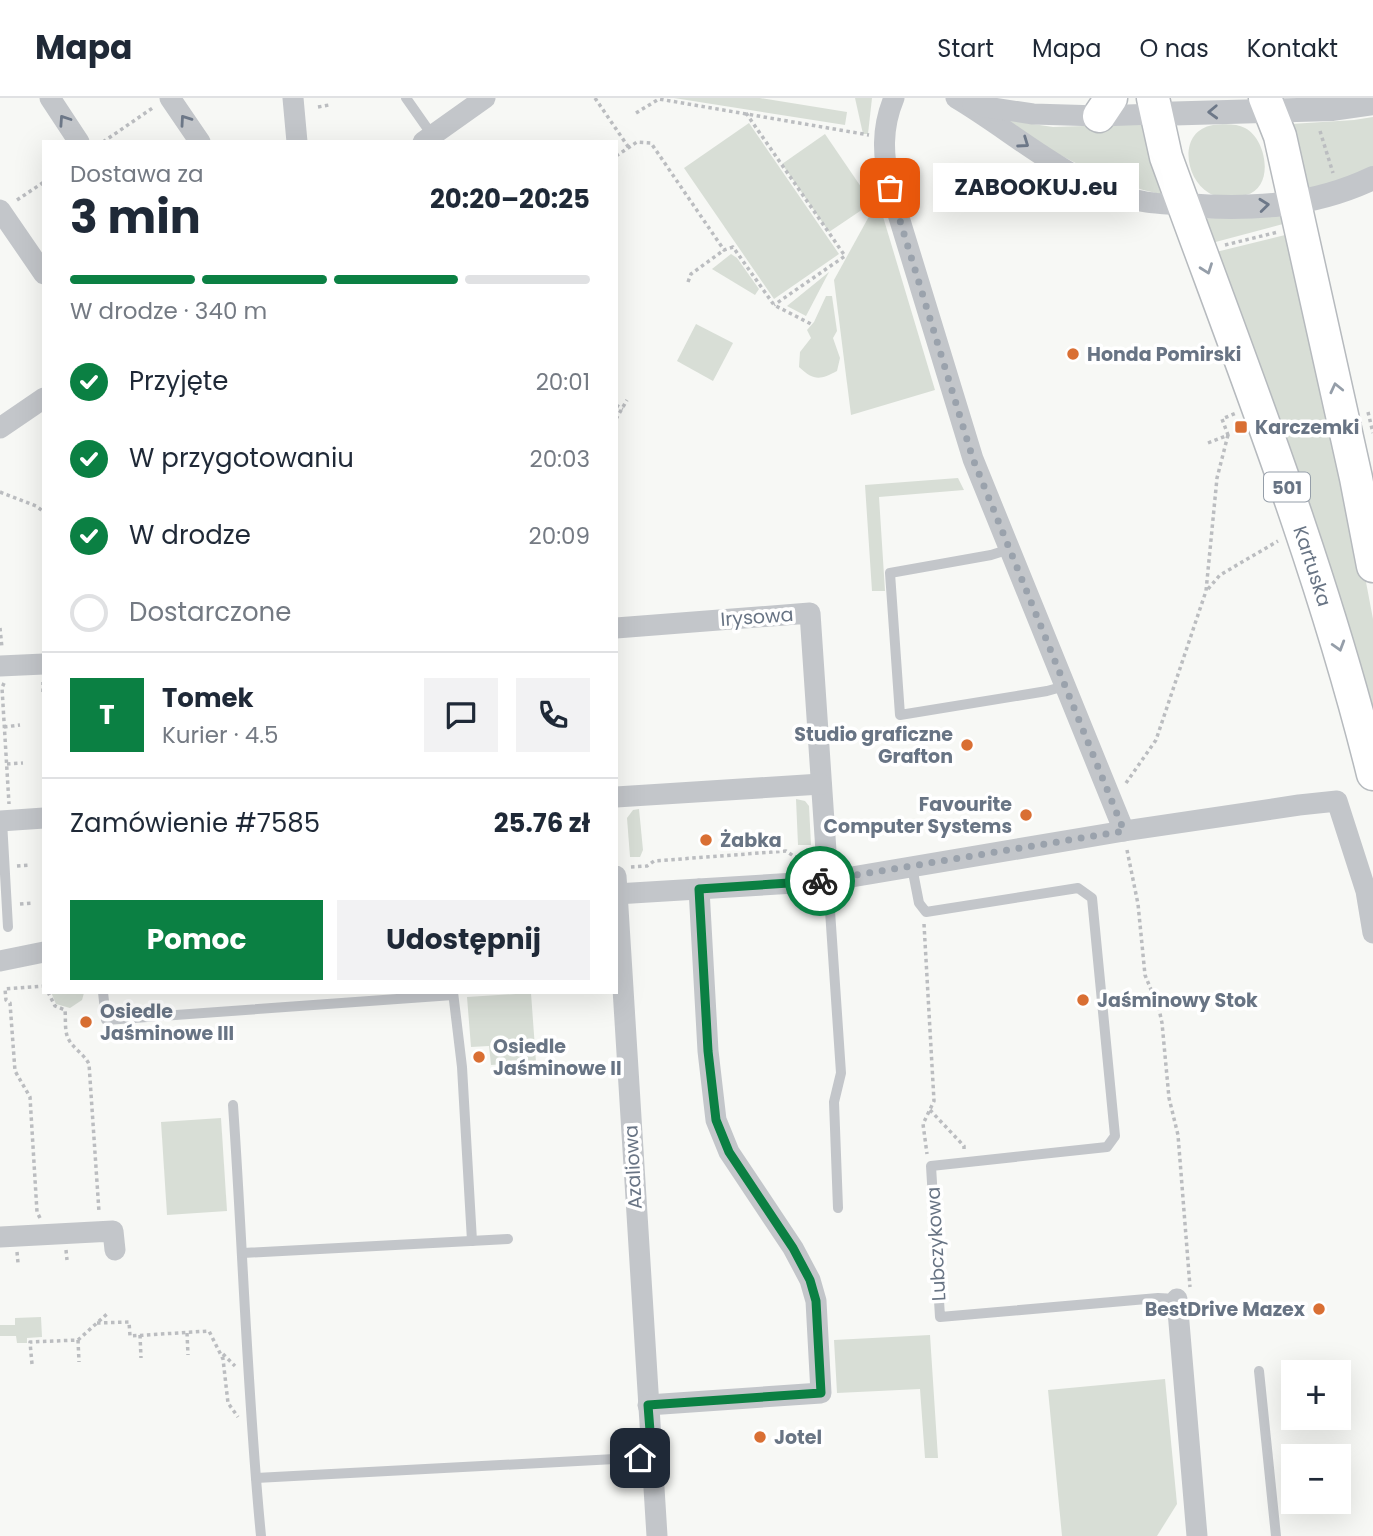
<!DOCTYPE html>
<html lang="pl">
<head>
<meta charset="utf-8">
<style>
  body { margin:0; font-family:Poppins,sans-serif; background:#f2f2f3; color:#1f2937; height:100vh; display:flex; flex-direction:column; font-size:26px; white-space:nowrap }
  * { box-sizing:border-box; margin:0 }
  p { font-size:23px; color:#747a83 }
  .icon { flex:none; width:38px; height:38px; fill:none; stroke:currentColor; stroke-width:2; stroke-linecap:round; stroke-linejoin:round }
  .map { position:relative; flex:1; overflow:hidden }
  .side { position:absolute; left:42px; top:42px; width:576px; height:854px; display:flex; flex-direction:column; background:#fff; border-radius:0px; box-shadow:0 7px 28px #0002 }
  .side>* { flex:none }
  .tools { position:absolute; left:1281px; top:1262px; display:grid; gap:14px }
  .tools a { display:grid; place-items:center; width:70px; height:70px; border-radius:0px; background:#fff; box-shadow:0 7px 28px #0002; font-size:35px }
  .pin { position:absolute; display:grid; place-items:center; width:60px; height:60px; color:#fff; margin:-30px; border-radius:14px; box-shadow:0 4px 10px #0006 }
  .courier { position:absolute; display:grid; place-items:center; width:70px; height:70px; margin:-35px; border:5px solid #0b8043; border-radius:50%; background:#fff; color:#222; box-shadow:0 2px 9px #0007 }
  .bubble { position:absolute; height:49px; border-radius:0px; background:#fff; box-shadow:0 7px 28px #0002; font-size:23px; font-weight:700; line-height:49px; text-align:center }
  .head em { font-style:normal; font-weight:700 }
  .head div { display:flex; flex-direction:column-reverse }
  .head { display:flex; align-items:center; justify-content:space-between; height:119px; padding:0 28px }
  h1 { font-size:46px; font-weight:700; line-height:52px }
  .bar { display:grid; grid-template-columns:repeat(4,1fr); gap:10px 7px; align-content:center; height:84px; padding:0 28px }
  .bar i { height:9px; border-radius:5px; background:#e0e1e3 }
  .bar .current { background:#0b8043 }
  .bar p { grid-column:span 4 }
  .line { display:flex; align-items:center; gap:18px; padding:0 28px; border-top:2px solid #e0e1e3 }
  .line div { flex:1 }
  .round { display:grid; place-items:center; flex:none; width:74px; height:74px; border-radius:0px; background:#f2f2f3 }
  ol { padding:0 28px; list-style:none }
  li { display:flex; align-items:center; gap:21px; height:77px }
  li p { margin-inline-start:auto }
  li .icon { padding:7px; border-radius:50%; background:#0b8043; color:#fff; stroke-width:4 }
  li:last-child { color:#747a83 }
  li i { width:38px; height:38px; border:4px solid #e0e1e3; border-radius:50% }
  .action { display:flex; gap:14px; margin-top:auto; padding:14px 28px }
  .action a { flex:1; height:80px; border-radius:0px; background:#0b8043; color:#fff; font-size:28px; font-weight:700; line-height:80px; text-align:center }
  .action a+a { background:#f2f2f3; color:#1f2937 }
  header { display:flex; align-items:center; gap:42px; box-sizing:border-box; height:98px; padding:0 35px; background:#fff; border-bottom:2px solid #e0e1e3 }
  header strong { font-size:33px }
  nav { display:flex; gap:38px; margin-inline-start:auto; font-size:24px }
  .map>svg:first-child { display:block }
  .green { fill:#d8ded6 }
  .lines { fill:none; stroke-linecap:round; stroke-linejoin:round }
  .primary-casing { stroke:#b6babe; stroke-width:35 }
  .path { stroke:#bbbdc0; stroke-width:3.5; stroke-dasharray:3.5 3.5; stroke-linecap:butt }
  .service { stroke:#c3c6ca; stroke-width:10 }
  .minor { stroke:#c3c6ca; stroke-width:21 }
  .tertiary { stroke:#c3c6ca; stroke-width:24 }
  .primary { stroke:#fff; stroke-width:32 }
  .oneway { stroke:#6d7888 }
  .oneway2 { stroke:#959ea9 }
  .done { stroke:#9aa2ac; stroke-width:7; stroke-dasharray:0 12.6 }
  .route { stroke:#0b8043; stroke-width:9 }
  .poi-dot { fill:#d96f33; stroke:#fff; stroke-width:2.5 }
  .labels { text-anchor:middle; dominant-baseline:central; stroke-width:7; stroke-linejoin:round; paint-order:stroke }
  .shield { fill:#fff; stroke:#959ea9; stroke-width:2 }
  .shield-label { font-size:18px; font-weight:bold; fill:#687484 }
  .poi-label { font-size:19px; font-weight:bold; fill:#687484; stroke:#fff; text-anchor:start }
  .street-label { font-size:19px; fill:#687484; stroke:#fff }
</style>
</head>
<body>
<header>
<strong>Mapa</strong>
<nav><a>Start</a><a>Mapa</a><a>O nas</a><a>Kontakt</a></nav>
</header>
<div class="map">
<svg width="1373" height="1438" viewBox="0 0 1373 1438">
  <rect width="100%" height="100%" fill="#f7f8f5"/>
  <!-- green -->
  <g class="green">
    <polygon points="674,0 760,0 847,14 845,27"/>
    <polygon points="855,0 872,0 868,36 863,36"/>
    <path d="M983,12L1026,25L1053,29L1145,26L1164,97C1095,83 1043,47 983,12Z"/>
    <polygon points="1373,19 1373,71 1309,94 1291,26 1354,22"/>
    <polygon points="749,25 839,156 774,201 684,70"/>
    <path d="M1213,27C1223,26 1236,25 1245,30C1267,41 1275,90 1246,97C1237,99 1217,100 1209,95C1184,80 1178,33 1213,27Z"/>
    <polygon points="825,36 872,105 829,134 782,66"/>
    <polygon points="878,102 935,292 851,317 834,182"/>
    <polygon points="1280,116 1283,126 1208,146 1200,121"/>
    <polygon points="1285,137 1324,312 1355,426 1373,521 1373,627 1212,155"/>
    <polygon points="731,156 737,160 759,191 755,197 712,171"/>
    <polygon points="829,174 806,218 787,208"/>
    <path d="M826,198H832L837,233L833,240L840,260L837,273C820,282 814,283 799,269L800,254L811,240L807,232L814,224Z"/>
    <polygon points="696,226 733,245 713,283 677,263"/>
    <polygon points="958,380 964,392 879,399 885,493 872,493 865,387"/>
    <polygon points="796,701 805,703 809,708 811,747 798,747"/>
    <polygon points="639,711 643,752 640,759 630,759 627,720 633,712"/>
    <polygon points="51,894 84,894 84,895 82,902 70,910 56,906"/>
    <polygon points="531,895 536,964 491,967 489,948 471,949 467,899"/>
    <polygon points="221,1020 227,1113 167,1117 161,1024"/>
    <polygon points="41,1219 42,1239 27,1240 27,1245 17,1245 16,1238 0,1238 0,1227 15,1227 15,1220"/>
    <polygon points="930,1237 938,1360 925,1360 920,1291 837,1295 834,1242"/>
    <polygon points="1165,1281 1177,1406 1157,1438 1062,1438 1048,1292"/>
  </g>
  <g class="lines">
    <!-- primary casing -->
    <g class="primary-casing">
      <g id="primary">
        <path id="s1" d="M1153,0L1166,59C1240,263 1321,465 1373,676"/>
        <polyline points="1265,0 1280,38 1356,380 1373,468"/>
        <polyline points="1099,18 1111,0"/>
      </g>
    </g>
    <!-- path -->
    <g class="path">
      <polyline points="595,0 629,50"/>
      <polyline points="318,9 329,7"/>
      <polyline points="636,15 659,1 869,37"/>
      <polyline points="746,15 845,158 774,207"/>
      <polyline points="1320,33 1333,75"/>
      <polyline points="103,44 154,9"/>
      <polyline points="616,58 637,44 651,45 724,152 733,149 774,207 811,226"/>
      <polyline points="17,102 44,84"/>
      <polyline points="1225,147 1278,134"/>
      <polyline points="688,184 691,176 724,152"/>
      <polyline points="616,307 623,311"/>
      <polyline points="1368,314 1373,335"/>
      <polyline points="616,321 627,302"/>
      <polyline points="1208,345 1228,337 1222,321 1236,315"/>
      <polyline points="0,394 36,408 44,414"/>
      <polyline points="1208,491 1220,477 1278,443"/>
      <polyline points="0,530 2,550"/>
      <polyline points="4,585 2,590 9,706"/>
      <polyline points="43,594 43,584"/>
      <polyline points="4,629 20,627"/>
      <polyline points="7,666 23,665"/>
      <polyline points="1126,685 1156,642 1206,493 1217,380 1228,337"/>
      <polyline points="1127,752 1138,806 1145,877 1159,911 1162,925 1169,1000 1178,1037 1190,1189"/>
      <polyline points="17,768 30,767"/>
      <polyline points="631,769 647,768 654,763 786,753 795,759 809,759"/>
      <polyline points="20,806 33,805"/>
      <polyline points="924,826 934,1003 923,1026 927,1056"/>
      <path d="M48,894L55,908L65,912C66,921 64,934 69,942C74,951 84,956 89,966L99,1114"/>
      <polyline points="930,1012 964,1048 964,1052"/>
      <polyline points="40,1120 37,1114 30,999 15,973 10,905 6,902 5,891 44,888"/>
      <polyline points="66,1152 67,1162"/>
      <polyline points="17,1154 18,1165"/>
      <polyline points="97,1225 129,1224 130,1238 209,1233 223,1261 228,1305 238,1319"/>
      <polyline points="187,1235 188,1257"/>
      <polyline points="140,1237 141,1260"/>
      <polyline points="78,1242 79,1264"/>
      <polyline points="223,1256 235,1268"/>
      <polyline points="32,1266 30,1244 78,1242 107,1216"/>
    </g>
    <!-- service -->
    <g class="service">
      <polyline points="406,0 432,37"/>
      <polyline points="1010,451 991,457 890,475 900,617 1047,593 1065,588"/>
      <polyline points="2,723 8,829"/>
      <polyline points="912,769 919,805 926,814 1078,790 1092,800 1115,1038 1107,1049 931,1068 940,1219 1158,1200 1177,1201"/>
      <polyline points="828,783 841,975 834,1004 838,1110"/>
      <polyline points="103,894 106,922 453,897"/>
      <polyline points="453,894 462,969 472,1143"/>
      <path d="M233,1007C243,1151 247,1295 261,1438"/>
      <polyline points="243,1155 508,1141"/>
      <polyline points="1259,1273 1276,1438"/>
      <polyline points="256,1380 652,1359"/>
    </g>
    <!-- minor -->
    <g class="minor">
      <polyline points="50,0 79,44"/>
      <polyline points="170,0 200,44"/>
      <polyline points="293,0 297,44"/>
      <path d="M894,0C881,31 883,58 890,90L973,361L1124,733"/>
      <path d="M956,0C1017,36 1074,91 1146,104C1158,106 1171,106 1184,107"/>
      <polyline points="973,7 1033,16 1099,18 1156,16"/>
      <polyline points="423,44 485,0"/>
      <polyline points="0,112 44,176"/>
      <polyline points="0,330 44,300"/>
      <polyline points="616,530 810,515 828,783"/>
      <polyline points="0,568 44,566"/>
      <polyline points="616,699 821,686"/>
      <polyline points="0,723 44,720"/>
      <polyline points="616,778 657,1438"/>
      <polyline points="616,796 828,783 1124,733 1299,707 1337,703 1366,793 1373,835"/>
      <polyline points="0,863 44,854"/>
      <polyline points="0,1139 113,1133 115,1152"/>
      <polyline points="1177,1201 1197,1438"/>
      <polyline points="648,1307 821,1295 816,1203 810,1182 793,1150 729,1054 716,1022 708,953 699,791"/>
    </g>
    <!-- tertiary -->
    <g class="tertiary">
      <polyline points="1156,16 1333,11 1373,5"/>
      <path d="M1184,107C1250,112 1312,109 1373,80"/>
    </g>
    <!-- primary -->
    <use href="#primary" class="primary"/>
  </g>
  <!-- one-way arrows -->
  <defs><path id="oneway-chevron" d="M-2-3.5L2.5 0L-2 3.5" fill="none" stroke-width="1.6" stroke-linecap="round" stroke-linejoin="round" transform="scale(1.75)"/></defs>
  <g class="oneway">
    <use href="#oneway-chevron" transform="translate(1213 14) rotate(178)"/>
    <use href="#oneway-chevron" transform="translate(64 22) rotate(-124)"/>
    <use href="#oneway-chevron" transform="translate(185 22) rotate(-125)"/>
    <use href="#oneway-chevron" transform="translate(1024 45) rotate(35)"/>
    <use href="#oneway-chevron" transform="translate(1264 107) rotate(-6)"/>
  </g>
  <g class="oneway2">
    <use href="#oneway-chevron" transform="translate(1207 171) rotate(70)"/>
    <use href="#oneway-chevron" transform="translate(1336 290) rotate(-103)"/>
    <use href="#oneway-chevron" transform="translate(1339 548) rotate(73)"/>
  </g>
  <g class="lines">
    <!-- done -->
    <polyline class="done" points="820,783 1124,733 973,361 890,90"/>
    <!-- route -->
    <polyline class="route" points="640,1360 652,1359 648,1307 821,1295 816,1203 810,1182 793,1150 729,1054 716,1022 708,953 699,791 820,783"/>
  </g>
  <!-- markers -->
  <g class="poi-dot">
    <circle cx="1073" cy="256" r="7"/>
    <rect x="1234" y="322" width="14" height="14" rx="3.5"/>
    <circle cx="967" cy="647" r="7"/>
    <circle cx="1026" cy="717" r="7"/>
    <circle cx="706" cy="742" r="7"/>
    <circle cx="1083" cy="902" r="7"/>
    <circle cx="86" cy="924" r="7"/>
    <circle cx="479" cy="959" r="7"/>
    <circle cx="1319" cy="1211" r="7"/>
    <circle cx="760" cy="1339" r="7"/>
  </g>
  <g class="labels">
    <!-- shield labels -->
    <rect class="shield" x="1264" y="374.5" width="46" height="29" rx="5"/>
    <g class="shield-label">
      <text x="1287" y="389">501</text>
    </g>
    <!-- poi labels -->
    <g class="poi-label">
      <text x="1087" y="256">Honda Pomirski</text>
      <text x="1255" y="329">Karczemki</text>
      <text x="953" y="636" text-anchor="end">Studio graficzne<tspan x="953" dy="22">Grafton</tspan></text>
      <text x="1012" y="706" text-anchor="end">Favourite<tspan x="1012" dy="22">Computer Systems</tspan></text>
      <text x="720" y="742">Żabka</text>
      <text x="1097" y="902">Jaśminowy Stok</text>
      <text x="100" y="913">Osiedle<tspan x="100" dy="22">Jaśminowe III</tspan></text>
      <text x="493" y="948">Osiedle<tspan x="493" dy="22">Jaśminowe II</tspan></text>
      <text x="1305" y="1211" text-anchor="end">BestDrive Mazex</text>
      <text x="774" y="1339">Jotel</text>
    </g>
    <!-- street labels -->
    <g class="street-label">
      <text stroke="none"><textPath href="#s1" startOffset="495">Kartuska</textPath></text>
      <text transform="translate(757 519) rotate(-4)">Irysowa</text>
      <text transform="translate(633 1069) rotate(-93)">Azaliowa</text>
      <text transform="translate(936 1146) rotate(-93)">Lubczykowa</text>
    </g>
  </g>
</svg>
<div class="tools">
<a>+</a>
<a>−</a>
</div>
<div class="pin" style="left:890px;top:90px;background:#ea580c"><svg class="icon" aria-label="bag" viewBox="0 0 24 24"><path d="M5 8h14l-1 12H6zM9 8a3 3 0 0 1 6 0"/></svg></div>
<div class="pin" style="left:640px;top:1360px;background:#1f2937"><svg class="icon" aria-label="home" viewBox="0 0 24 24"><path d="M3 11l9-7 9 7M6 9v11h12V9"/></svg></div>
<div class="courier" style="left:820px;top:783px"><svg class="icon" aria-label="bike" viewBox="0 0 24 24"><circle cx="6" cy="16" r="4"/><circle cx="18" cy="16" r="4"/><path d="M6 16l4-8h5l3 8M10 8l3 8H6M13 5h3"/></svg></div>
<div class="bubble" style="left:933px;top:65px;width:206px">ZABOOKUJ.eu</div>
<section class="side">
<div class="head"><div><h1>3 min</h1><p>Dostawa za</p></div><em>20:20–20:25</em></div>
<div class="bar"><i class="current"></i><i class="current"></i><i class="current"></i><i></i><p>W drodze · 340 m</p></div>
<ol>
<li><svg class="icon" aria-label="check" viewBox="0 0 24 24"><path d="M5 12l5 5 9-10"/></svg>Przyjęte<p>20:01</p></li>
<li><svg class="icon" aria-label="check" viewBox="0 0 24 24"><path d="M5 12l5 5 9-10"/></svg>W przygotowaniu<p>20:03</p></li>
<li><svg class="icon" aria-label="check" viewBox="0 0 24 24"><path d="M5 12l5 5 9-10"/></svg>W drodze<p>20:09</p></li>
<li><i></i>Dostarczone</li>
</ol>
<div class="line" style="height:126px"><b class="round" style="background:#0b8043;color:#fff">T</b><div><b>Tomek</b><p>Kurier · 4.5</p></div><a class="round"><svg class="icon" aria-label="chat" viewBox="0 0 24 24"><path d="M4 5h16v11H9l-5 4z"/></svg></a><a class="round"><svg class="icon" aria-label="phone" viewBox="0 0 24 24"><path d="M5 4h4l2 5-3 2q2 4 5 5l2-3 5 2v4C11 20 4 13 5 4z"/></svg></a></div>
<div class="line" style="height:91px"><div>Zamówienie #7585</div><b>25.76 zł</b></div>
<div class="action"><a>Pomoc</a><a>Udostępnij</a></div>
</section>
</div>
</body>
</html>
